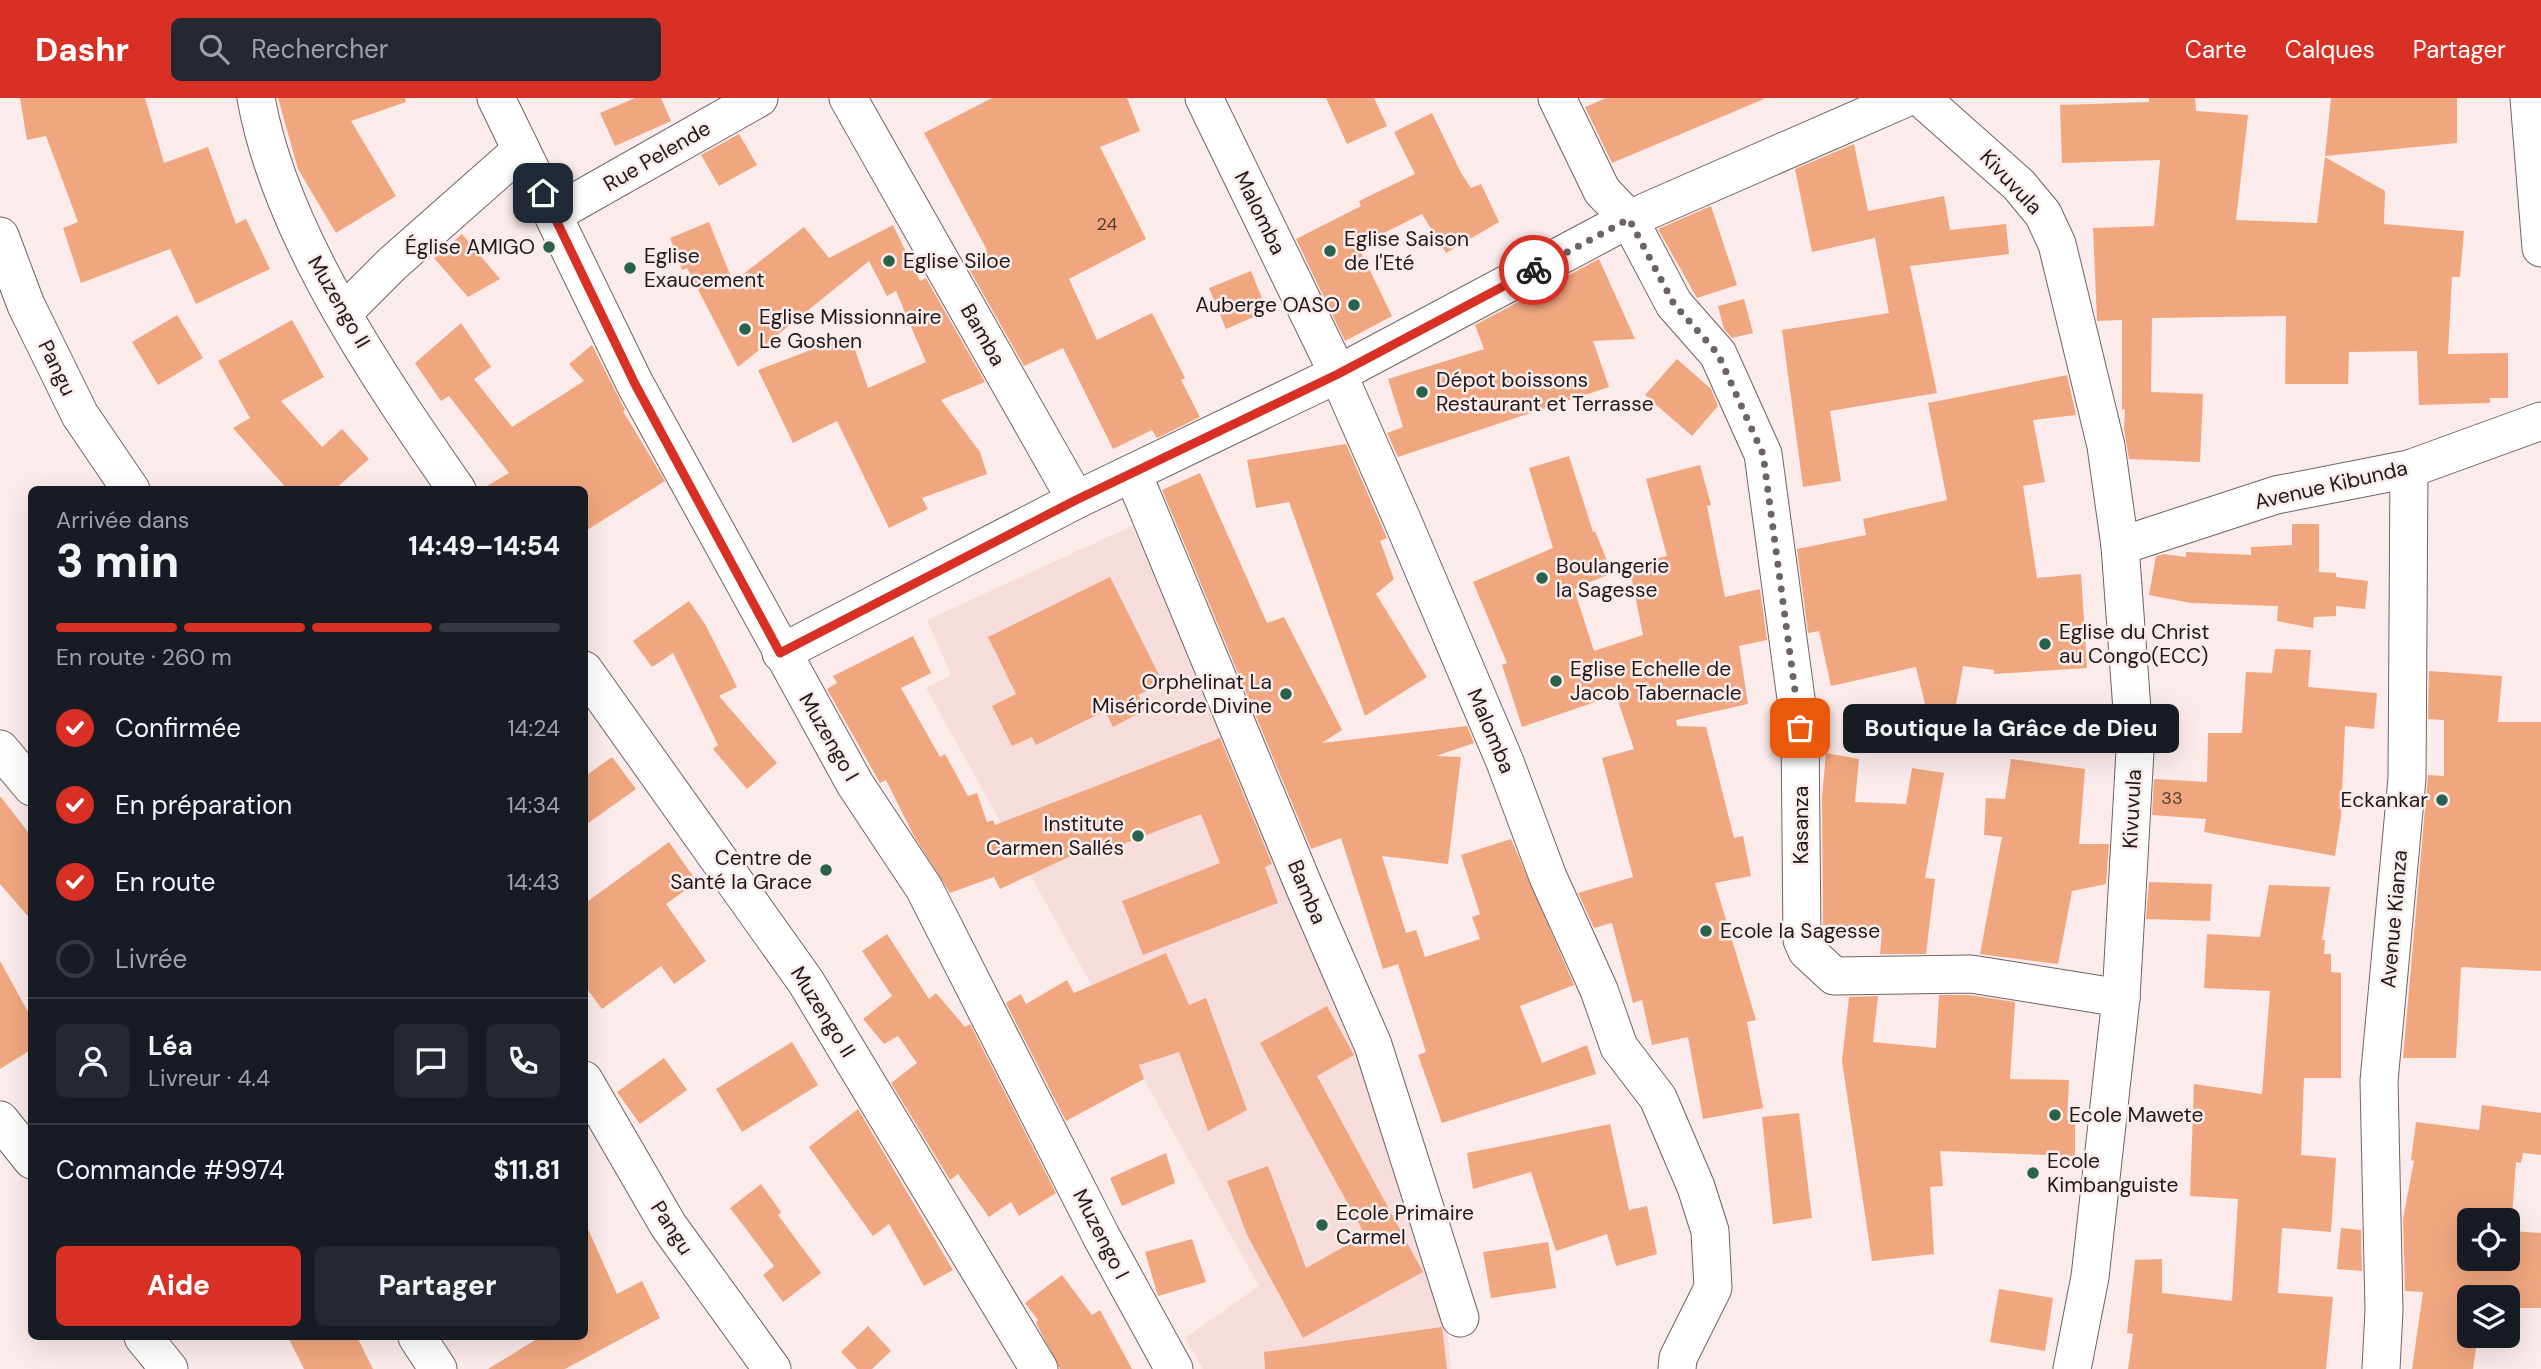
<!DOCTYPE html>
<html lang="fr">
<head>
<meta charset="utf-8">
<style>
  body { margin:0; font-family:"DM Sans",sans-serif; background:#242831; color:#f1f3f6; height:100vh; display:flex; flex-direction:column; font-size:26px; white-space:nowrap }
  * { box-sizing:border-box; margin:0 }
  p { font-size:23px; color:#9ea1a6 }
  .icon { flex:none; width:38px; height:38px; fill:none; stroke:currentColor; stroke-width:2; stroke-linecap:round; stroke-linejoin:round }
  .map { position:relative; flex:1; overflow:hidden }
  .sheet { position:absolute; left:28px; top:388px; width:560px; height:854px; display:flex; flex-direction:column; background:#171b24; border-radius:10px; box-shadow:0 7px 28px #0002 }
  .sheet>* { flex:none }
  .fabs { position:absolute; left:2457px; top:1110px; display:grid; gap:14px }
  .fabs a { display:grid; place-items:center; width:63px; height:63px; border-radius:10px; background:#171b24; box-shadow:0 7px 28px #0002; font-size:35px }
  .pin { position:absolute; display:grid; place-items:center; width:60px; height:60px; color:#fff; margin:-30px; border-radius:14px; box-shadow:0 4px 10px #0006 }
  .courier { position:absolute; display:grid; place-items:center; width:70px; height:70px; margin:-35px; border:5px solid #d93025; border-radius:50%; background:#fff; color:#222; box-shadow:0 2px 9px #0007 }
  .bubble { position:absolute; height:49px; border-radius:10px; background:#171b24; box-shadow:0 7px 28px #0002; font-size:23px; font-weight:800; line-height:49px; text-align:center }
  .head em { font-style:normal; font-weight:800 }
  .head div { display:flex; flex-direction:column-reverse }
  .head { display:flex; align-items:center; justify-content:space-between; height:119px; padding:0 28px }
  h1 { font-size:46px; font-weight:800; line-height:52px }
  .bar { display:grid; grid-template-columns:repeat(4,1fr); gap:10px 7px; align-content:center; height:84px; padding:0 28px }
  .bar i { height:9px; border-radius:5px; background:#363941 }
  .bar .active { background:#d93025 }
  .bar p { grid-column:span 4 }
  .line { display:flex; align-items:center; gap:18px; padding:0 28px; border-top:2px solid #363941 }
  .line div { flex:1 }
  .round { display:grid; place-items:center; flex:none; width:74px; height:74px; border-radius:10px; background:#242831 }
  ol { padding:0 28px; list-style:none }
  li { display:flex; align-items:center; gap:21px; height:77px }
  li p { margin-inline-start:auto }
  li .icon { padding:7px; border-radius:50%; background:#d93025; color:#fff; stroke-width:4 }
  li:last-child { color:#9ea1a6 }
  li i { width:38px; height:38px; border:4px solid #363941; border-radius:50% }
  .action { display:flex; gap:14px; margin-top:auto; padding:14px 28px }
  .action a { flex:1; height:80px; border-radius:10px; background:#d93025; color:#fff; font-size:28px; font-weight:800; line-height:80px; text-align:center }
  .action a+a { background:#242831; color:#f1f3f6 }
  header { display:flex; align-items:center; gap:42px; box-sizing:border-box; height:98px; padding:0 35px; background:#d93025; color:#fff }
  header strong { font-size:33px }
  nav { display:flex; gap:38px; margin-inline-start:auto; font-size:24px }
  .search { width:490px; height:63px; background:#242831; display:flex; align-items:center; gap:18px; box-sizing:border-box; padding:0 24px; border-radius:10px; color:#9ea1a6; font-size:26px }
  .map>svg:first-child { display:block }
  .built { fill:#f6dddb }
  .building { fill:#f0a77f; fill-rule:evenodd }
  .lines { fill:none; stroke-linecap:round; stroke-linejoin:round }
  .street-casing { stroke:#716362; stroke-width:39 }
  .street { stroke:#fff; stroke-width:37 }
  .done { stroke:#6c6362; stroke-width:7; stroke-dasharray:0 12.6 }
  .route { stroke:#d93025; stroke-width:9 }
  .poi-dot { fill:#29624a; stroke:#fbebea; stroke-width:2.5 }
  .labels { text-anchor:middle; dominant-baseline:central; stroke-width:5; stroke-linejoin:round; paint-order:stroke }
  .number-label { font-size:18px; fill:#533d32 }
  .street-label { font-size:21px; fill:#1f1a19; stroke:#fbebea }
  .poi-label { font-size:21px; fill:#1f1a19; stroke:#fbebea; text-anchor:start }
</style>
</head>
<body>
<header>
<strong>Dashr</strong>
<div class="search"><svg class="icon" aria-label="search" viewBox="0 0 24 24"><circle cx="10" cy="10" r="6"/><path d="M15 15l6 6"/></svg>Rechercher</div>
<nav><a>Carte</a><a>Calques</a><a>Partager</a></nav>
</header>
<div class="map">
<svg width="2541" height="1271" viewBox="0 0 2541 1271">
  <rect width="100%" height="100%" fill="#fbebea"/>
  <!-- built -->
  <polygon class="built" points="1132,428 1331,886 1400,1066 1445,1213 1451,1271 1203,1271 1185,1240 1259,1188 926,590 951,577 927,522"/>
  <!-- building -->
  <g class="building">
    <polygon points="20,0 145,0 164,65 208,49 236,126 246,121 270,171 196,206 170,151 81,185 63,130 78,124 46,38 27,42"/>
    <polygon points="278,0 405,0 406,4 351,23 396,98 336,135 298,71"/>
    <polygon points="635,0 661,0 671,23 615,48 600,15"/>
    <polygon points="992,0 1127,0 1140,33 1100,49 1146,141 1069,181 1097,242 1152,215 1185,280 1181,282 1200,319 1157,340 1152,332 1113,351 1063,250 1024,268 964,162 987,152 924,35"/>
    <polygon points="1326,0 1374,0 1387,28 1347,46"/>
    <polygon points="1606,0 1763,0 1764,1 1612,65 1585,9"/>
    <polygon points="2149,0 2195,0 2196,13 2248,17 2236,122 2317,125 2325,59 2385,93 2384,126 2464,133 2460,179 2452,179 2448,256 2508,255 2508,300 2490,300 2490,305 2419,307 2417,253 2349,254 2348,286 2285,286 2286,218 2152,220 2151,294 2203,296 2200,364 2129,361 2124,331 2125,311 2122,312 2122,222 2097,223 2093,130 2154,128 2160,62 2062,65 2060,7 2149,4"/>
    <polygon points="2331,0 2457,0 2457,45 2325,58"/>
    <polygon points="1432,15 1461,75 1471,90 1481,86 1499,124 1446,155 1422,116 1358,148 1392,218 1345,243 1296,141 1361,108 1359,103 1415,76 1394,34"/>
    <polygon points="739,36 757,67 719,88 701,57"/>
    <polygon points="1854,46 1868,113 1944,98 1950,132 2006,126 2009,156 1910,168 1937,295 1830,313 1841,383 1803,389 1782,232 1889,215 1875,140 1812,154 1795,71"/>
    <polygon points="1711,108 1737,187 1697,200 1658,131"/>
    <polygon points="709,124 733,184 804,129 829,160 893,127 920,183 926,180 985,284 941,302 980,354 987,376 922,400 928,411 889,430 837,323 793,345 758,272 850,237 868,290 926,264 896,193 887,198 869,163 738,269 687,170 682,172 670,140"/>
    <polygon points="462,136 500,181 468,199 434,160"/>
    <polygon points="1599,161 1635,241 1593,243 1609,289 1398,359 1387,335 1403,329 1388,281 1484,251 1475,227"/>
    <polygon points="1251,173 1267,213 1226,231 1209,190"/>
    <polygon points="1744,201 1753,235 1732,240 1724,231 1718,208"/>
    <polygon points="177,217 203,260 158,287 132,244"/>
    <polygon points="292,222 324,279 281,303 322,349 342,331 369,361 334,392 288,392 233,330 250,320 218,263"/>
    <polygon points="461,225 491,269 474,281 512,329 584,283 569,266 592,247 625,312 623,313 665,383 584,434 584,392 480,392 509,375 449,298 441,303 415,265"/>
    <polygon points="1677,261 1711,291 1718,308 1692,338 1645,297"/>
    <polygon points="2067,277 2076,317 2033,322 2045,384 2023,388 2037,480 2081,476 2087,570 1994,576 1994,572 1963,568 1955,612 1928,618 1916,569 1831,588 1819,533 1808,535 1797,451 1866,437 1863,421 1947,402 1928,305"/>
    <polygon points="1346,346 1387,440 1380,443 1394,481 1376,496 1427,579 1365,618 1289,404 1256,410 1247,362"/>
    <polygon points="1569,358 1593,434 1595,433 1612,475 1574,491 1594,553 1643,537 1629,467 1667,458 1646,381 1700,367 1711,407 1707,408 1725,499 1760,491 1767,542 1739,548 1748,606 1676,622 1677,628 1706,629 1734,740 1743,738 1751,778 1715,785 1756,922 1747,924 1763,1010 1703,1021 1688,939 1652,947 1642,902 1633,905 1612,825 1594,830 1578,795 1633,779 1602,660 1634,651 1616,597 1522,629 1502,567 1507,565 1473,484 1553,450 1529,370"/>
    <polygon points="1200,375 1267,525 1284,519 1342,632 1322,645 1467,628 1474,645 1436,658 1461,659 1448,766 1382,758 1406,835 1416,832 1425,859 1480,841 1472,819 1480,816 1461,757 1511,741 1574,887 1520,908 1542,965 1587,947 1596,976 1442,1025 1418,957 1426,954 1398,866 1383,871 1341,740 1311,751 1162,392"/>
    <polygon points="2292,426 2319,426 2319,474 2336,475 2336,479 2368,483 2365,511 2336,508 2336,518 2314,519 2313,530 2277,523 2278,508 2191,505 2149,497 2156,458 2164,456 2186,459 2186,454 2251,457 2251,449 2292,447"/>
    <polygon points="1110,479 1163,585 1138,597 1145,612 1113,629 1105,613 1036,647 1032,639 1012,648 992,608 1016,596 988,539"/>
    <polygon points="689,503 705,526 737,589 719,598 777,665 747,691 713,651 718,647 673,555 652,569 633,543"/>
    <polygon points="913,538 931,575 901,590 940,659 945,656 968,698 977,695 987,724 993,722 995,727 1220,640 1272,766 1265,769 1278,805 1143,857 1122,803 1220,765 1201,716 1103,754 1099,745 1000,791 994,779 950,795 914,738 886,682 880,685 827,591 837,585 833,578"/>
    <polygon points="2275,551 2311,552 2308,589 2377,595 2374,631 2345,628 2341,718 2335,758 2204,734 2206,721 2152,717 2154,681 2207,684 2208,635 2242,635 2246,574 2272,575"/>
    <polygon points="2429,573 2502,578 2498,624 2541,624 2541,873 2461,869 2456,960 2403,960 2428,677 2444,678 2444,622 2428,621"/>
    <polygon points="1826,655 1859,661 1855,704 1906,706 1912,670 1944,675 1925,780 1935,781 1926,856 1880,856 1882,833 1823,827 1822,699"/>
    <polygon points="612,659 636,691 584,728 584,679"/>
    <polygon points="2011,661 2085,671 2079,746 2109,746 2106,786 2072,793 2058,866 1980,856 2002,739 1984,737 1986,700 2005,701"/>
    <polygon points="0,698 32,739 32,823 0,786"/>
    <polygon points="669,744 697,784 666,806 706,863 674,886 661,868 602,911 584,887 584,806"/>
    <polygon points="2149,784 2212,786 2210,823 2146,821"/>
    <polygon points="2269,787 2330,789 2322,842 2325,842 2324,856 2331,856 2331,874 2341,875 2341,980 2304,980 2301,1057 2336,1060 2331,1134 2282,1130 2278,1195 2333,1199 2326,1271 2128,1271 2133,1236 2127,1235 2135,1162 2162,1161 2162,1195 2232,1203 2238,1101 2190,1098 2194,986 2262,996 2270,893 2204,890 2207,836 2260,839"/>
    <polygon points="887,836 929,901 936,895 965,929 970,926 1056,1095 1019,1118 1011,1104 989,1119 958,1076 950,1082 891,985 917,965 898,938 884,946 863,921 892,898 862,853"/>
    <polygon points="1166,855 1189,907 1206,900 1247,1012 1208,1033 1179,954 1139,967 1144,981 1066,1023 1006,905 1021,896 1026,906 1067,882 1074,895"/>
    <polygon points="0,863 32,921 32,951 0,971"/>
    <polygon points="1939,897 1969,897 2015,904 2010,981 2069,982 2067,1022 2075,1022 2075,1058 1940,1053 1943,1088 1930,1089 1934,1156 1872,1163 1842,963 1849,899 1878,898 1873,944 1936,950"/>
    <polygon points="1327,908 1354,957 1317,978 1423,1174 1303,1240 1247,1137 1227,1083 1268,1068 1306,1170 1365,1137 1260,945"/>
    <polygon points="792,944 818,987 742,1034 716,991"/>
    <polygon points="664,960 687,992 640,1026 617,994"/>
    <path d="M2482,1007L2541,1015V1057L2523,1055L2521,1065L2516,1064L2511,1133L2541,1135V1210H2508V1199H2469V1237H2478L2473,1271H2412L2423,1194L2405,1193L2403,1121L2414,1063L2411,1062L2416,1024L2479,1032ZM2469,1122H2508V1160H2469Z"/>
    <polygon points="858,1011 953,1172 924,1188 889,1126 873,1138 809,1049"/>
    <polygon points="1799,1015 1812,1120 1773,1126 1762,1019"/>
    <polygon points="1610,1026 1629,1112 1647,1108 1657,1156 1616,1168 1607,1136 1556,1153 1531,1074 1473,1091 1467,1055"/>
    <polygon points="1166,1055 1175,1085 1122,1108 1110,1080"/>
    <polygon points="761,1086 781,1114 778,1117 821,1175 783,1204 763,1177 774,1168 730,1110"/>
    <polygon points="584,1122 617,1196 642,1183 660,1220 565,1271 488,1271 540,1239 584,1239"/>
    <polygon points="2341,1130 2361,1132 2362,1173 2337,1171"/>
    <polygon points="1192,1141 1206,1184 1158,1198 1145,1154"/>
    <polygon points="1548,1144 1556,1190 1491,1200 1483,1154"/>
    <polygon points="1062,1177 1092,1217 1100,1212 1132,1271 1060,1271 1036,1225 1038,1222 1025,1205"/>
    <polygon points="1999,1191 2053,1200 2045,1253 1990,1244"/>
    <polygon points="868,1228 891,1253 872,1271 857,1271 841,1254"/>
    <polygon points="1442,1229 1447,1271 1265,1271 1264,1254"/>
    <polygon points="288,1239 357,1239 373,1271 304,1271"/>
  </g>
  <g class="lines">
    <!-- street casing -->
    <g class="street-casing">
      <g id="street">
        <path d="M256,0C280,135 379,280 457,392"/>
        <polyline points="496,0 635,286 855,686 924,790 1101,1138 1174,1271"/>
        <polyline points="848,0 1076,402"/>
        <polyline points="1204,0 1338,276 1401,419 1505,664 1548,779 1599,892 1619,949 1658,1000 1696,1089 1710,1133 1713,1190 1678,1260 1677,1271"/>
        <polyline points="1557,0 1602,93 1629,121 1674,206 1718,256 1763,356 1800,630 1802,842 1807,853 1834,878 1971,876 2121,900"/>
        <polyline points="1921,0 2019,87 2043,116 2057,146 2106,348 2120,448 2135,653 2121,900 2090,1179 2072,1271"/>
        <polyline points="2529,0 2541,150"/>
        <polyline points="554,116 759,0"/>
        <polyline points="0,138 26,207 80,317 131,392"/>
        <polyline points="344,214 392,166 521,52"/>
        <polyline points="1133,376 1303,786 1373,947 1460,1220"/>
        <polyline points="2120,448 2276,397 2409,371 2541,323"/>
        <polyline points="781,555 1076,402 1338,276 1629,121 1906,0"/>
        <polyline points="584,572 806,884 1039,1271"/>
        <polyline points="0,651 32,689"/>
        <polyline points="584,982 668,1127 772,1271"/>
        <polyline points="0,1022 32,1062"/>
        <polyline points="143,1239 169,1271"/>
        <polyline points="417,1239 438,1271"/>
        <polyline points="2381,1271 2384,1212 2379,983 2407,680 2409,371"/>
      </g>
    </g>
    <!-- street -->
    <use href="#street" class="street"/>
  </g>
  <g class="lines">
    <!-- done -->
    <polyline class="done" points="1534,172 1629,121 1674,206 1718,256 1763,356 1800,630"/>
    <!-- route -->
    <polyline class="route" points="543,95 635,286 780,555 1076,402 1338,276 1534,172"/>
  </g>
  <!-- markers -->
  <g class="poi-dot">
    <circle cx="549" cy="149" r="7"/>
    <circle cx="1330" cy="153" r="7"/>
    <circle cx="889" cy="163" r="7"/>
    <circle cx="630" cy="170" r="7"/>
    <circle cx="1354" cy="207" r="7"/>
    <circle cx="745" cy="231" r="7"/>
    <circle cx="1422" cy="294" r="7"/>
    <circle cx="1542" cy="480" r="7"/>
    <circle cx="2045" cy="546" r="7"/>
    <circle cx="1556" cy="583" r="7"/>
    <circle cx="1286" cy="596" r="7"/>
    <circle cx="2442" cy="702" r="7"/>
    <circle cx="1138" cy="738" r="7"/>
    <circle cx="826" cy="772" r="7"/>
    <circle cx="1706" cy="833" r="7"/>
    <circle cx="2055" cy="1017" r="7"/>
    <circle cx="2033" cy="1075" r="7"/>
    <circle cx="1322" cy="1127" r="7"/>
  </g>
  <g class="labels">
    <!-- number labels -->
    <g class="number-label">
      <text x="1107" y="126">24</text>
      <text x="2172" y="700">33</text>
    </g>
    <!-- street labels -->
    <g class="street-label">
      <text transform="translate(657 58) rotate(-30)">Rue Pelende</text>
      <text transform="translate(2011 84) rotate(47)">Kivuvula</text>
      <text transform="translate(1260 115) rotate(64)">Malomba</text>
      <text transform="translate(339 204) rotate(60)">Muzengo II</text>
      <text transform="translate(983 237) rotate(60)">Bamba</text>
      <text transform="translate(57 270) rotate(64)">Pangu</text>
      <text transform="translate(2331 387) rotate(-13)">Avenue Kibunda</text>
      <text transform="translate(1491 633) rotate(67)">Malomba</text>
      <text transform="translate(829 639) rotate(60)">Muzengo I</text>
      <text transform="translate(2132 711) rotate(-87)">Kivuvula</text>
      <text transform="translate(1801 727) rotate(-90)">Kasanza</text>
      <text transform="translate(1307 794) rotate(67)">Bamba</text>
      <text transform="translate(2394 821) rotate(-85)">Avenue Kianza</text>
      <text transform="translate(823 914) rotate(58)">Muzengo II</text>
      <text transform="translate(672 1130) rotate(57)">Pangu</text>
      <text transform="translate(1101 1136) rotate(63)">Muzengo I</text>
    </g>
    <!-- poi labels -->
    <g class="poi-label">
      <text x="1344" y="141">Eglise Saison<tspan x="1344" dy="24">de l'Eté</tspan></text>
      <text x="535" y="149" text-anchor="end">Église AMIGO</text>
      <text x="644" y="158">Eglise<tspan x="644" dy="24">Exaucement</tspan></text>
      <text x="903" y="163">Eglise Siloe</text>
      <text x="1340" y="207" text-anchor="end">Auberge OASO</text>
      <text x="759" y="219">Eglise Missionnaire<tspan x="759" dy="24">Le Goshen</tspan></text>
      <text x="1436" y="282">Dépot boissons<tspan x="1436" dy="24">Restaurant et Terrasse</tspan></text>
      <text x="1556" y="468">Boulangerie<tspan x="1556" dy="24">la Sagesse</tspan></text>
      <text x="2059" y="534">Eglise du Christ<tspan x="2059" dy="24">au Congo(ECC)</tspan></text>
      <text x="1570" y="571">Eglise Echelle de<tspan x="1570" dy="24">Jacob Tabernacle</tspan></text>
      <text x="1272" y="584" text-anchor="end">Orphelinat La<tspan x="1272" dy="24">Miséricorde Divine</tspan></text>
      <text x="2428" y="702" text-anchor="end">Eckankar</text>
      <text x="1124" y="726" text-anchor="end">Institute<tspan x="1124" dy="24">Carmen Sallés</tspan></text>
      <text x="812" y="760" text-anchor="end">Centre de<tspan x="812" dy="24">Santé la Grace</tspan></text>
      <text x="1720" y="833">Ecole la Sagesse</text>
      <text x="2069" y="1017">Ecole Mawete</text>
      <text x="2047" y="1063">Ecole<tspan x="2047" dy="24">Kimbanguiste</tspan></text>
      <text x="1336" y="1115">Ecole Primaire<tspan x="1336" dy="24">Carmel</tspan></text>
    </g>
  </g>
</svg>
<div class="fabs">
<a><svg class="icon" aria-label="locate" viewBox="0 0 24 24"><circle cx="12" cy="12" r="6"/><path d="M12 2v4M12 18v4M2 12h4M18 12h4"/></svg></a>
<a><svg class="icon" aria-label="layers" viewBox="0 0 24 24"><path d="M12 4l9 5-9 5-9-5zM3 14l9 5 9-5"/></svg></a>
</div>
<div class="pin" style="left:1800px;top:630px;background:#ea580c"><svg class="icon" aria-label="bag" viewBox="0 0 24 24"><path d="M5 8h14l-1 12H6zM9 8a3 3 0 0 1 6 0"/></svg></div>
<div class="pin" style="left:543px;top:95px;background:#1f2937"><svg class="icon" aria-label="home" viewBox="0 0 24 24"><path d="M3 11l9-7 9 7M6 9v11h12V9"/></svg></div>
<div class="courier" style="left:1534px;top:172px"><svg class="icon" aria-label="bike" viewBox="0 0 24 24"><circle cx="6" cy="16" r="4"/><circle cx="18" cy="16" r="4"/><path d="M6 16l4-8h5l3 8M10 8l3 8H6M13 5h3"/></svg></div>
<div class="bubble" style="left:1843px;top:606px;width:336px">Boutique la Grâce de Dieu</div>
<section class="sheet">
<div class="head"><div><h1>3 min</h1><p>Arrivée dans</p></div><em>14:49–14:54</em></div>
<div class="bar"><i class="active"></i><i class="active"></i><i class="active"></i><i></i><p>En route · 260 m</p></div>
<ol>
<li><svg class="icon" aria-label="check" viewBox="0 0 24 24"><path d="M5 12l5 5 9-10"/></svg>Confirmée<p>14:24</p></li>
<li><svg class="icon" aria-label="check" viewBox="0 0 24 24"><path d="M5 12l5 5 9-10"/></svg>En préparation<p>14:34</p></li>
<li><svg class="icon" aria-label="check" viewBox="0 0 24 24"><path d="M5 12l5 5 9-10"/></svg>En route<p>14:43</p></li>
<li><i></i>Livrée</li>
</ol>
<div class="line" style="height:126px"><a class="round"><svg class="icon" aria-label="person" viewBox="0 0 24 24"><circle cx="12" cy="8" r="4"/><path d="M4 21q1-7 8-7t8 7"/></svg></a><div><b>Léa</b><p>Livreur · 4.4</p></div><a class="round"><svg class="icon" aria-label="chat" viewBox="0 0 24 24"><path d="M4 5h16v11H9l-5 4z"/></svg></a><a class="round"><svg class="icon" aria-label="phone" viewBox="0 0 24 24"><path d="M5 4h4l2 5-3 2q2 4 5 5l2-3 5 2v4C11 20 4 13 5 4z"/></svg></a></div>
<div class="line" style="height:91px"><div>Commande #9974</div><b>$11.81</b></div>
<div class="action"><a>Aide</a><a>Partager</a></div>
</section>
</div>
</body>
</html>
